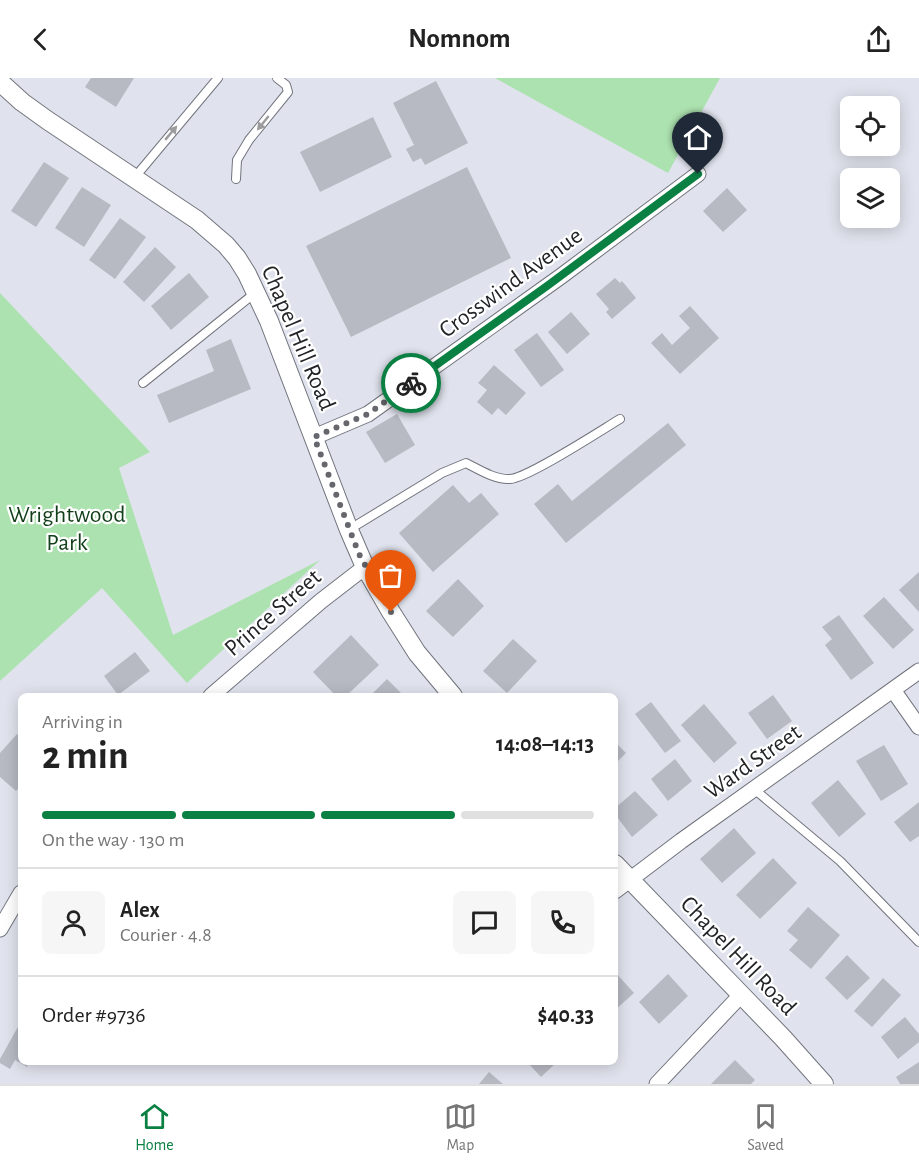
<!DOCTYPE html>
<html lang="en">
<head>
<meta charset="utf-8">
<style>
  body { margin:0; font-family:"Alegreya Sans",sans-serif; background:#f6f6f6; color:#222; height:100vh; display:flex; flex-direction:column; font-size:22px; white-space:nowrap }
  * { box-sizing:border-box; margin:0 }
  p { font-size:20px; color:#767676 }
  .icon { flex:none; width:33px; height:33px; fill:none; stroke:currentColor; stroke-width:2; stroke-linecap:round; stroke-linejoin:round }
  .map { position:relative; flex:1; overflow:hidden }
  .details { position:absolute; left:18px; top:615px; width:600px; height:372px; display:flex; flex-direction:column; background:#fff; border-radius:9px; box-shadow:0 3px 15px #0003 }
  .details>* { flex:none }
  .fabs { position:absolute; left:840px; top:18px; display:grid; gap:12px }
  .fabs a { display:grid; place-items:center; width:60px; height:60px; border-radius:9px; background:#fff; box-shadow:0 3px 15px #0003; font-size:30px }
  .pin { position:absolute; display:grid; place-items:center; width:51px; height:51px; color:#fff; margin:-62px -26px; border-radius:50% 50% 50% 0; rotate:-45deg; box-shadow:0 0 6px #0007 }
  .pin .icon { rotate:45deg }
  .courier { position:absolute; display:grid; place-items:center; width:60px; height:60px; margin:-30px; border:4px solid #0b8043; border-radius:50%; background:#fff; color:#222; box-shadow:0 2px 8px #0007 }
  .summary em { font-style:normal; font-weight:700 }
  .summary div { display:flex; flex-direction:column-reverse }
  .summary { display:flex; align-items:center; justify-content:space-between; height:102px; padding:0 24px }
  h1 { font-size:39px; font-weight:700; line-height:45px }
  .bar { display:grid; grid-template-columns:repeat(4,1fr); gap:9px 6px; align-content:center; height:72px; padding:0 24px }
  .bar i { height:8px; border-radius:4px; background:#e0e0e0 }
  .bar .on { background:#0b8043 }
  .bar p { grid-column:span 4 }
  .line { display:flex; align-items:center; gap:15px; padding:0 24px; border-top:2px solid #e0e0e0 }
  .line div { flex:1 }
  .round { display:grid; place-items:center; flex:none; width:63px; height:63px; border-radius:9px; background:#f6f6f6 }
  header { display:flex; justify-content:space-between; align-items:center; height:78px; padding:0 24px; background:#fff; font-size:27px; font-weight:700 }
  .menu { display:flex; justify-content:space-around; align-items:center; height:84px; border-top:2px solid #e0e0e0; background:#fff; font-size:16px; color:#767676 }
  .menu a { display:grid; justify-items:center; gap:3px }
  .menu .on { color:#0b8043 }
  .map>svg:first-child { display:block }
  .green { fill:#ace2af }
  .building { fill:#b7bac3 }
  .lines { fill:none; stroke-linecap:round; stroke-linejoin:round }
  .service-casing { stroke:#71747d; stroke-width:10 }
  .minor-casing { stroke:#71747d; stroke-width:17 }
  .tertiary-casing { stroke:#71747d; stroke-width:20 }
  .service { stroke:#fff; stroke-width:8 }
  .minor { stroke:#fff; stroke-width:15 }
  .tertiary { stroke:#fff; stroke-width:18 }
  .oneway { fill:#9c9c9e }
  .done { stroke:#65676d; stroke-width:6; stroke-dasharray:0 10.8 }
  .route { stroke:#0b8043; stroke-width:8 }
  .labels { text-anchor:middle; dominant-baseline:central; stroke-width:4.5; stroke-linejoin:round; paint-order:stroke }
  .street-label { font-size:24px; fill:#232428; stroke:#fff }
  .park-label { font-size:24px; fill:#123f19; stroke:#fff }
</style>
</head>
<body>
<header><svg class="icon" aria-label="back" viewBox="0 0 24 24"><path d="M15 5l-7 7 7 7"/></svg>Nomnom<svg class="icon" aria-label="share" viewBox="0 0 24 24"><path d="M12 15V3M7 8l5-5 5 5M5 13v7h14v-7"/></svg></header>
<div class="map">
<svg width="919" height="1006" viewBox="0 0 919 1006">
  <rect width="100%" height="100%" fill="#e0e3ed"/>
  <!-- green -->
  <g class="green">
    <polygon points="495,0 720,0 668,95"/>
    <polygon points="0,215 150,374 119,390 173,557 320,482 187,605 102,510 0,603"/>
  </g>
  <!-- building -->
  <g class="building">
    <polygon points="91,0 134,0 116,29 85,9"/>
    <polygon points="436,3 468,65 425,87 421,80 413,84 406,71 414,67 393,25"/>
    <polygon points="373,39 392,79 320,114 300,74"/>
    <polygon points="44,84 69,100 36,149 11,133"/>
    <polygon points="467,89 511,180 351,259 306,168"/>
    <polygon points="82,109 111,127 84,169 55,150"/>
    <polygon points="727,110 747,132 723,154 703,133"/>
    <polygon points="120,140 146,159 115,201 89,182"/>
    <polygon points="155,169 176,189 144,224 123,204"/>
    <polygon points="189,195 209,219 171,252 151,228"/>
    <polygon points="615,200 620,205 622,203 636,220 612,241 606,234 609,231 596,216"/>
    <polygon points="690,228 719,260 680,296 651,265 662,255 672,267 690,250 679,238"/>
    <polygon points="571,234 590,256 567,276 548,254"/>
    <polygon points="537,255 564,292 541,309 514,272"/>
    <polygon points="231,261 251,311 169,345 157,317 214,293 206,272"/>
    <polygon points="494,287 526,315 506,337 498,330 492,337 477,324 487,312 478,305"/>
    <polygon points="397,336 415,367 385,385 366,354"/>
    <polygon points="668,345 686,367 566,465 534,426 558,406 572,423"/>
    <polygon points="453,407 469,425 481,415 499,436 433,494 399,455"/>
    <polygon points="919,494 919,534 899,512"/>
    <polygon points="458,501 484,528 453,559 426,533"/>
    <polygon points="884,519 914,552 893,571 863,538"/>
    <polygon points="839,537 874,585 851,602 825,567 832,561 822,549"/>
    <polygon points="351,557 379,587 346,618 336,618 313,594"/>
    <polygon points="513,561 537,583 507,615 483,593"/>
    <polygon points="135,574 150,593 118,617 104,598"/>
    <polygon points="387,601 404,618 370,618"/>
    <polygon points="773,617 792,643 767,661 748,635"/>
    <polygon points="651,624 681,663 665,675 635,636"/>
    <polygon points="704,626 737,665 714,685 681,647"/>
    <polygon points="17,656 21,660 21,708 16,713 0,699 0,675"/>
    <polygon points="615,664 626,675 615,686"/>
    <polygon points="884,667 908,706 881,723 856,683"/>
    <polygon points="675,681 692,703 668,723 651,701"/>
    <polygon points="838,702 866,736 839,759 811,725"/>
    <polygon points="635,713 658,737 632,759 615,736 615,730"/>
    <polygon points="919,724 919,758 910,764 894,744"/>
    <polygon points="734,750 756,775 722,805 700,781"/>
    <polygon points="773,780 797,805 760,841 736,817"/>
    <polygon points="808,829 840,857 811,891 789,872 798,862 787,853"/>
    <polygon points="847,877 870,900 847,922 825,900"/>
    <polygon points="615,894 634,915 615,932"/>
    <polygon points="668,896 688,918 659,946 639,924"/>
    <polygon points="883,900 901,917 872,949 854,933"/>
    <polygon points="905,939 919,956 919,964 898,981 881,959"/>
    <polygon points="19,947 21,948 21,984 29,984 27,989 15,982 10,991 0,985 0,981"/>
    <polygon points="735,982 755,1002 751,1006 711,1006"/>
    <polygon points="527,984 557,984 541,999"/>
    <polygon points="919,984 919,1006 900,1006 896,999"/>
    <polygon points="489,994 503,1006 479,1006"/>
  </g>
  <g class="lines">
    <!-- service casing -->
    <g class="service-casing">
      <g id="service">
        <polyline points="135,99 218,0"/>
        <polyline points="236,101 237,82 249,62 288,14 286,7 277,0"/>
        <polyline points="143,305 255,215"/>
        <path d="M350,451L442,395L466,385C478,391 495,402 510,401C528,400 600,353 620,341"/>
        <polyline points="754,711 840,783 919,864"/>
      </g>
    </g>
    <!-- minor casing -->
    <g class="minor-casing">
      <g id="minor">
        <polyline points="314,359 368,336 560,199 698,96"/>
        <polyline points="893,612 919,649"/>
        <polyline points="211,618 321,523 365,489"/>
        <polyline points="615,813 681,763 919,593"/>
        <polyline points="0,851 21,815"/>
        <polyline points="657,1006 741,917"/>
      </g>
    </g>
    <!-- tertiary casing -->
    <g class="tertiary-casing">
      <g id="tertiary">
        <polyline points="0,4 22,24 47,42 197,142 226,167 237,180 247,196 269,243 349,452 365,489 391,534 417,575 453,618"/>
        <polyline points="615,786 783,960 824,1006"/>
      </g>
    </g>
    <!-- service -->
    <use href="#service" class="service"/>
    <!-- minor -->
    <use href="#minor" class="minor"/>
    <!-- tertiary -->
    <use href="#tertiary" class="tertiary"/>
  </g>
  <!-- one-way arrows -->
  <defs><path id="oneway-solid" d="M-6-.8H1V-3.2L6.5 0L1 3.2V.8H-6Z" transform="scale(1.5)"/></defs>
  <g class="oneway">
    <use href="#oneway-solid" transform="translate(263 45) rotate(129)"/>
    <use href="#oneway-solid" transform="translate(171 55) rotate(-50)"/>
  </g>
  <g class="lines">
    <!-- done -->
    <polyline class="done" points="391,534 359,476 314,359 368,336 411,305"/>
    <!-- route -->
    <polyline class="route" points="411,305 547,208 698,96"/>
  </g>
  <g class="labels">
    <!-- street labels -->
    <g class="street-label">
      <text transform="translate(511 205) rotate(-36)">Crosswind Avenue</text>
      <text transform="translate(298 260) rotate(67)">Chapel Hill Road</text>
      <text transform="translate(273 535) rotate(-41)">Prince Street</text>
      <text transform="translate(753 684) rotate(-35)">Ward Street</text>
      <text transform="translate(738 878) rotate(46)">Chapel Hill Road</text>
    </g>
    <!-- park labels -->
    <g class="park-label">
      <text x="67" y="437">Wrightwood<tspan x="67" dy="28">Park</tspan></text>
    </g>
  </g>
</svg>
<div class="fabs">
<a><svg class="icon" aria-label="locate" viewBox="0 0 24 24"><circle cx="12" cy="12" r="6"/><path d="M12 2v4M12 18v4M2 12h4M18 12h4"/></svg></a>
<a><svg class="icon" aria-label="layers" viewBox="0 0 24 24"><path d="M12 4l9 5-9 5-9-5zM3 14l9 5 9-5"/></svg></a>
</div>
<div class="pin" style="left:391px;top:534px;background:#ea580c"><svg class="icon" aria-label="bag" viewBox="0 0 24 24"><path d="M5 8h14l-1 12H6zM9 8a3 3 0 0 1 6 0"/></svg></div>
<div class="pin" style="left:698px;top:96px;background:#1f2937"><svg class="icon" aria-label="home" viewBox="0 0 24 24"><path d="M3 11l9-7 9 7M6 9v11h12V9"/></svg></div>
<div class="courier" style="left:411px;top:305px"><svg class="icon" aria-label="bike" viewBox="0 0 24 24"><circle cx="6" cy="16" r="4"/><circle cx="18" cy="16" r="4"/><path d="M6 16l4-8h5l3 8M10 8l3 8H6M13 5h3"/></svg></div>
<section class="details">
<div class="summary"><div><h1>2 min</h1><p>Arriving in</p></div><em>14:08–14:13</em></div>
<div class="bar"><i class="on"></i><i class="on"></i><i class="on"></i><i></i><p>On the way · 130 m</p></div>
<div class="line" style="height:108px"><a class="round"><svg class="icon" aria-label="person" viewBox="0 0 24 24"><circle cx="12" cy="8" r="4"/><path d="M4 21q1-7 8-7t8 7"/></svg></a><div><b>Alex</b><p>Courier · 4.8</p></div><a class="round"><svg class="icon" aria-label="chat" viewBox="0 0 24 24"><path d="M4 5h16v11H9l-5 4z"/></svg></a><a class="round"><svg class="icon" aria-label="phone" viewBox="0 0 24 24"><path d="M5 4h4l2 5-3 2q2 4 5 5l2-3 5 2v4C11 20 4 13 5 4z"/></svg></a></div>
<div class="line" style="height:78px"><div>Order #9736</div><b>$40.33</b></div>
</section>
</div>
<nav class="menu">
<a class="on"><svg class="icon" aria-label="home" viewBox="0 0 24 24"><path d="M3 11l9-7 9 7M6 9v11h12V9"/></svg>Home</a>
<a><svg class="icon" aria-label="map" viewBox="0 0 24 24"><path d="M3 6l6-2 6 2 6-2v14l-6 2-6-2-6 2zM9 4v14M15 6v14"/></svg>Map</a>
<a><svg class="icon" aria-label="saved" viewBox="0 0 24 24"><path d="M7 4h10v16l-5-4-5 4z"/></svg>Saved</a>
</nav>
</body>
</html>
